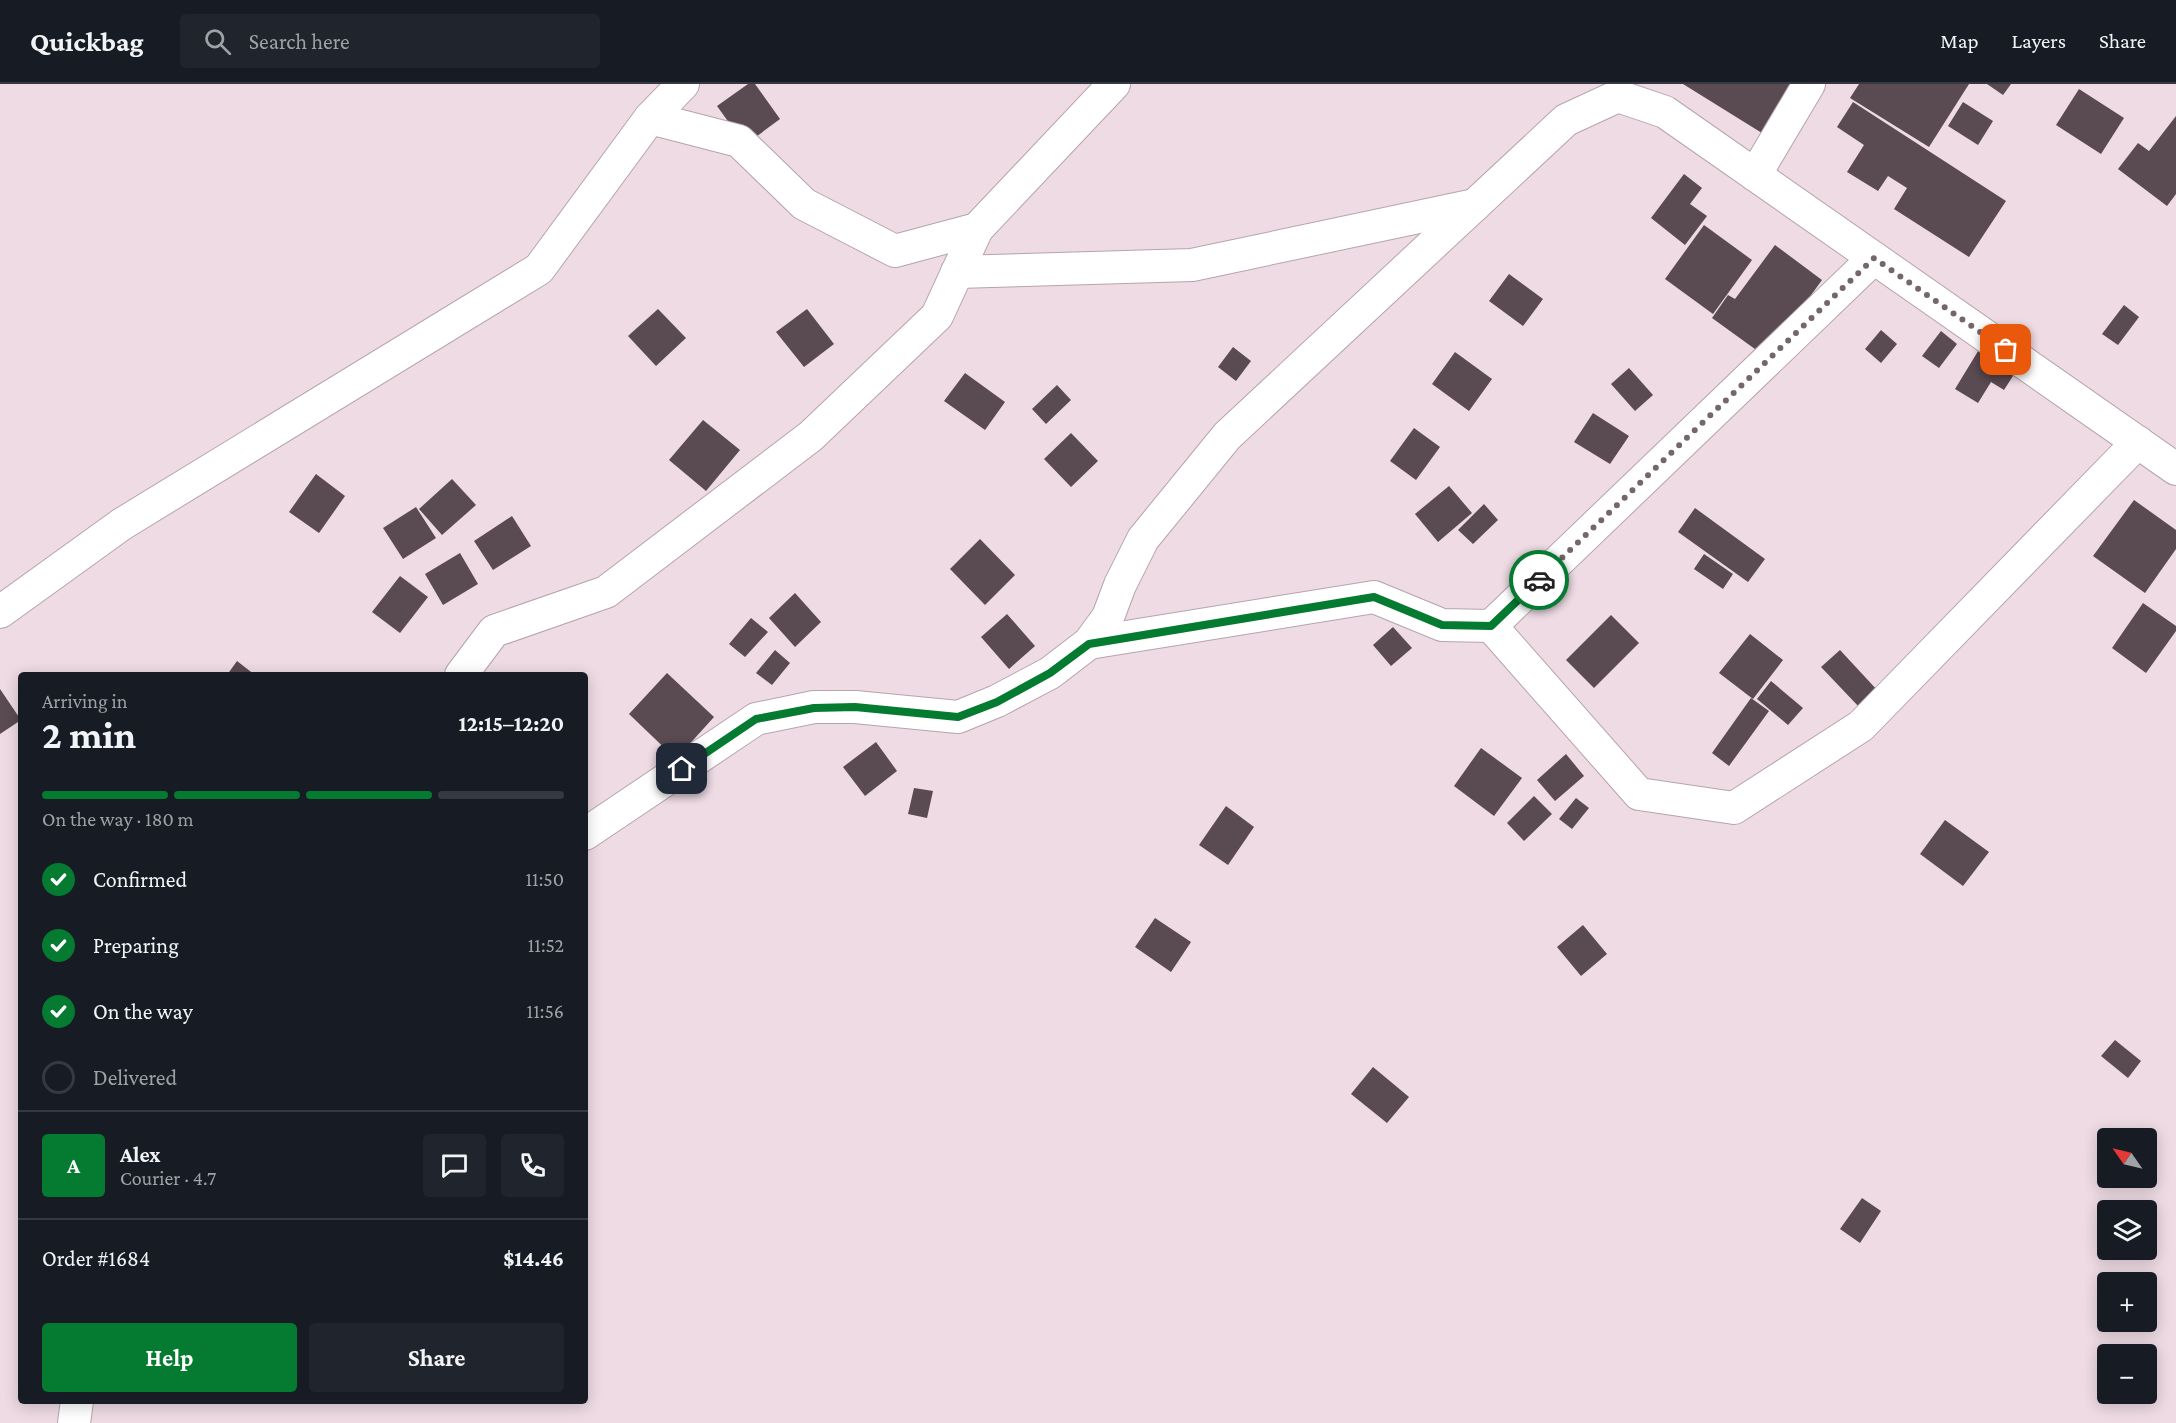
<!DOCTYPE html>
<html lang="en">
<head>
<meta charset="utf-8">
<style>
  body { margin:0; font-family:"Crimson Pro",serif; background:#20242c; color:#f1f3f6; height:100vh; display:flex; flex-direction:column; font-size:22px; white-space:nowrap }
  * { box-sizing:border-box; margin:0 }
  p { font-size:20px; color:#9ea1a6 }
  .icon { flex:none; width:33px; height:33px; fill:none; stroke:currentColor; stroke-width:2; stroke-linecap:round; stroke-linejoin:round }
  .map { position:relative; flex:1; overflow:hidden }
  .side { position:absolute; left:18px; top:588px; width:570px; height:732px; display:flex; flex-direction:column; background:#171b24; border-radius:6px; box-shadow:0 3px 15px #0003 }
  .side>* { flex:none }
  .needle { width:39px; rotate:304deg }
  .controls { position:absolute; left:2097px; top:1044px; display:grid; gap:12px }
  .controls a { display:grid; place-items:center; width:60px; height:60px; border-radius:6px; background:#171b24; box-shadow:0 3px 15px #0003; font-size:30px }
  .pin { position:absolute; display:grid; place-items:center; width:51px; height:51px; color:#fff; margin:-26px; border-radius:12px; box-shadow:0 3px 9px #0006 }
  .courier { position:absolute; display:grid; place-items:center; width:60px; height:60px; margin:-30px; border:4px solid #057a31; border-radius:50%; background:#fff; color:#222; box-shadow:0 2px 8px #0007 }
  .summary em { font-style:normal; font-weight:700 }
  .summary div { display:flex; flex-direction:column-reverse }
  .summary { display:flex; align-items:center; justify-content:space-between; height:102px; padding:0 24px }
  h1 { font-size:39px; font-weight:700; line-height:45px }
  .bar { display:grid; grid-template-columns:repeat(4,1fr); gap:9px 6px; align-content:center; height:72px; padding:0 24px }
  .bar i { height:8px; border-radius:4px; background:#363941 }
  .bar .selected { background:#057a31 }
  .bar p { grid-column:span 4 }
  .line { display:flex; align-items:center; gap:15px; padding:0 24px; border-top:2px solid #363941 }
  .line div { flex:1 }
  .round { display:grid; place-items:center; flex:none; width:63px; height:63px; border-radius:6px; background:#20242c }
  ol { padding:0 24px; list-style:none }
  li { display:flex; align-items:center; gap:18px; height:66px }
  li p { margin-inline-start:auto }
  li .icon { padding:6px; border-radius:50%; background:#057a31; color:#fff; stroke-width:4 }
  li:last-child { color:#9ea1a6 }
  li i { width:33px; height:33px; border:3px solid #363941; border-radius:50% }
  .button { display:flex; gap:12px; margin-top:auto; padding:12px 24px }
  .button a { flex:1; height:69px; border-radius:6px; background:#057a31; color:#fff; font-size:24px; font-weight:700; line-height:69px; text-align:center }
  .button a+a { background:#20242c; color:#f1f3f6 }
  header { display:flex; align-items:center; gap:36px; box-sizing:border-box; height:84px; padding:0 30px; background:#171b24; border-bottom:2px solid #363941 }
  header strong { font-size:28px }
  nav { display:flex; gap:33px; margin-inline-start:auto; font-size:21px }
  .search { width:420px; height:54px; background:#20242c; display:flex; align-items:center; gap:15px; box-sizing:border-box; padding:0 21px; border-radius:6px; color:#9ea1a6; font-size:22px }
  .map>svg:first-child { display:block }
  .building { fill:#5a4a51 }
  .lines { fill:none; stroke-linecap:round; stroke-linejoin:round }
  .minor-casing { stroke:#b6a4ad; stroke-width:34 }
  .minor { stroke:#fff; stroke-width:32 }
  .done { stroke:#73676d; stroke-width:6; stroke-dasharray:0 10.8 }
  .route { stroke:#057a31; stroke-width:8 }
</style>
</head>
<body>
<header>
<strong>Quickbag</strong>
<div class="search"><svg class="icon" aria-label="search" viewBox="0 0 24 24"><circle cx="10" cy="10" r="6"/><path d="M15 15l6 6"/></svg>Search here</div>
<nav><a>Map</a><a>Layers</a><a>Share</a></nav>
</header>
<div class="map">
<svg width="2176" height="1339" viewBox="0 0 2176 1339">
  <rect width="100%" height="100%" fill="#eedbe4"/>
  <!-- building -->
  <g class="building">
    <polygon points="748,0 755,0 780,35 745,61 717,22"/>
    <polygon points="1683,0 1809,0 1778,59"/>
    <polygon points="1859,0 1969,0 1929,63 1850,14"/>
    <polygon points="1987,0 2011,0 2003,11"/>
    <polygon points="2079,5 2124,34 2101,70 2056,41"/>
    <polygon points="1853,18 2006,117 1969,173 1894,125 1907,104 1888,92 1878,107 1847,88 1864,61 1837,43"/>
    <polygon points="1963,18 1993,37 1978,61 1948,42"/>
    <polygon points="2176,32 2176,110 2167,122 2118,85 2138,59 2149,67"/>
    <polygon points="1684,90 1702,104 1690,120 1707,132 1685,161 1651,134"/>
    <polygon points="1704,141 1752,176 1713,230 1665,195"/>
    <polygon points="1775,161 1822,196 1766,273 1712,234 1728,211 1735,215"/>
    <polygon points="1509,190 1543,215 1523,242 1489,217"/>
    <polygon points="2124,221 2139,233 2118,261 2102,250"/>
    <polygon points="658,225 686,254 656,282 628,252"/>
    <polygon points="807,225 834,260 804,283 776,248"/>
    <polygon points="1881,246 1897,260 1881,279 1865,265"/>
    <polygon points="1941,247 1957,260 1939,284 1922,272"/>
    <polygon points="1983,259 2020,281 2004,306 1991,298 1978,319 1955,305"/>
    <polygon points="1233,263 1251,277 1236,297 1218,283"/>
    <polygon points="1455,268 1492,295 1469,327 1432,300"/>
    <polygon points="1629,284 1653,311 1635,327 1611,300"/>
    <polygon points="965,289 1005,318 985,346 944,317"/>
    <polygon points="1057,301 1071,316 1046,340 1032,325"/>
    <polygon points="1593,329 1629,352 1610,380 1574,358"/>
    <polygon points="703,336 740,366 706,407 669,376"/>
    <polygon points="1414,344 1440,363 1416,396 1390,377"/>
    <polygon points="1071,349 1098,377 1071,403 1044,375"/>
    <polygon points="316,390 345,412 319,449 289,428"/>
    <polygon points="452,395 476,421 442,451 419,425"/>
    <polygon points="1449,402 1472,429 1438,458 1415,430"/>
    <polygon points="2134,416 2176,446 2176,465 2145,509 2093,472"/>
    <polygon points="1484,420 1498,436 1473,460 1458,446"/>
    <polygon points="416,423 436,454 403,475 383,444"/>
    <polygon points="1695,424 1765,475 1748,498 1678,448"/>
    <polygon points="512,432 531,462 493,486 474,457"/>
    <polygon points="980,455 1015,491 985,521 950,485"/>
    <polygon points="460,469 478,500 443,521 425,490"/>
    <polygon points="1704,470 1733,490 1723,505 1694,485"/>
    <polygon points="400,492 428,513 400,549 372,528"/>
    <polygon points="795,509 821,538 795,563 769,534"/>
    <polygon points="2143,519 2176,542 2176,547 2146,589 2112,564"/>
    <polygon points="1007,530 1035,562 1009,585 981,553"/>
    <polygon points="1611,531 1639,559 1594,604 1566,576"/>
    <polygon points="751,534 768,548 745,573 729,560"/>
    <polygon points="1393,543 1412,564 1391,582 1373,561"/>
    <polygon points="1750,550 1783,576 1753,615 1719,589"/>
    <polygon points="775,566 790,579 772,601 756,589"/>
    <polygon points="1840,566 1878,607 1860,624 1821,583"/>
    <polygon points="237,577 255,591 227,591"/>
    <polygon points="667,589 714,633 676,675 629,630"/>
    <polygon points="1771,597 1803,624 1788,641 1757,615"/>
    <polygon points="0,605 21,636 0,650"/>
    <polygon points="1751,614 1769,627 1729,682 1712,669"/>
    <polygon points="876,658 897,687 865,712 843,683"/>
    <polygon points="1481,664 1522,694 1494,732 1454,702"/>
    <polygon points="1566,670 1584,692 1555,717 1537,696"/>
    <polygon points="914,704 933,707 927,734 908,730"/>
    <polygon points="1534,712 1552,730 1524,757 1507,739"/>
    <polygon points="1576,714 1589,724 1572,745 1559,735"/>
    <polygon points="1226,722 1254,743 1228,781 1199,761"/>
    <polygon points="1945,736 1989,768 1963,802 1920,770"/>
    <polygon points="1155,834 1191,858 1171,888 1135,863"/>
    <polygon points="1583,841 1607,870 1581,892 1557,863"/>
    <polygon points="2115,956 2141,977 2128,994 2101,972"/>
    <polygon points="1373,983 1409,1013 1387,1039 1351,1010"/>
    <polygon points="1862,1114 1881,1127 1860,1159 1840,1145"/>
  </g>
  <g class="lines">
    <!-- minor casing -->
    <g class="minor-casing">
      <g id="minor">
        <polyline points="650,34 683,0"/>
        <polyline points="1755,91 1809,0"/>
        <polyline points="957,188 1192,181 1475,121"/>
        <polyline points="0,528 122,440 539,185 650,34 739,57 804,120 895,167 977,145 1114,0"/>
        <polyline points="1491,542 1639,710 1734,724 1861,642 2138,358"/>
        <polyline points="1089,559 1374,513 1442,541 1491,542 1874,174"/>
        <polyline points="461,591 494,547 606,508 811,352 937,232 977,145"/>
        <polyline points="585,750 756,635 814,623 855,623 958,633 997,617 1050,589 1089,559 1108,533 1120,501 1143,455 1227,352 1566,36 1618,12 1665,28 2176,385"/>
        <polyline points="74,1339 77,1317"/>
      </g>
    </g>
    <!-- minor -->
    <use href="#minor" class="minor"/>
  </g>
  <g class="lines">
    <!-- done -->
    <polyline class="done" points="1539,496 1874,174 2006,266"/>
    <!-- route -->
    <polyline class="route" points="682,685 756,635 814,624 855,623 958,633 997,618 1050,589 1089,560 1374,513 1442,541 1491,542 1539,496"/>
  </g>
</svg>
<div class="controls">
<a><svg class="needle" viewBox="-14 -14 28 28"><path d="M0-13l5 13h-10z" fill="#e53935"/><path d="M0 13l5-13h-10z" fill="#9ea1a6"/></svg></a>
<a><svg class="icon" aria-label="layers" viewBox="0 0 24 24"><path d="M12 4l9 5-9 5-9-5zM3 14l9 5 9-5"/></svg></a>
<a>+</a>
<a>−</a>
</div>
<div class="pin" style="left:2006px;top:266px;background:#ea580c"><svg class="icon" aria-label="bag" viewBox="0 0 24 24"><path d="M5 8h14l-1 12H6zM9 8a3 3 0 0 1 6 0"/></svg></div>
<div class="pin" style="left:682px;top:685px;background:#1f2937"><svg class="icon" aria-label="home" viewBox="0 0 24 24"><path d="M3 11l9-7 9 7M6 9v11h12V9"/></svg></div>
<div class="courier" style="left:1539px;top:496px"><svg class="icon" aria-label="car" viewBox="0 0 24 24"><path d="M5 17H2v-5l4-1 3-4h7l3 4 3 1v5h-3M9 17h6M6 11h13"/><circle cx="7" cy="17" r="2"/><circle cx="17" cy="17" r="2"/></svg></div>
<section class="side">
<div class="summary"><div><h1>2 min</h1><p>Arriving in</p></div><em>12:15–12:20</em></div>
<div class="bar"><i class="selected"></i><i class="selected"></i><i class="selected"></i><i></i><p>On the way · 180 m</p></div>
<ol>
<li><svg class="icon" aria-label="check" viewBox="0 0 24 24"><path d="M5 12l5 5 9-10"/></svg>Confirmed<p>11:50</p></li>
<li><svg class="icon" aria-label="check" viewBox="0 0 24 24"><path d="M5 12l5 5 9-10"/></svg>Preparing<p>11:52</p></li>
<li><svg class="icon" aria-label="check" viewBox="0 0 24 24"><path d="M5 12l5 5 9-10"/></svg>On the way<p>11:56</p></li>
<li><i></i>Delivered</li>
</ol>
<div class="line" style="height:108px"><b class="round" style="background:#057a31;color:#fff">A</b><div><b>Alex</b><p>Courier · 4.7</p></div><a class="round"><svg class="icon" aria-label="chat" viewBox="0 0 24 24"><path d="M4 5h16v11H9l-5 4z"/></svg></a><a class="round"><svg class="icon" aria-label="phone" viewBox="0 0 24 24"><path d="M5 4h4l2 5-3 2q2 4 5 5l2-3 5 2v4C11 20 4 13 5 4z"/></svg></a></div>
<div class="line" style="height:78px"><div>Order #1684</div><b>$14.46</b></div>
<div class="button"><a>Help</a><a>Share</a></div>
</section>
</div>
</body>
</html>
